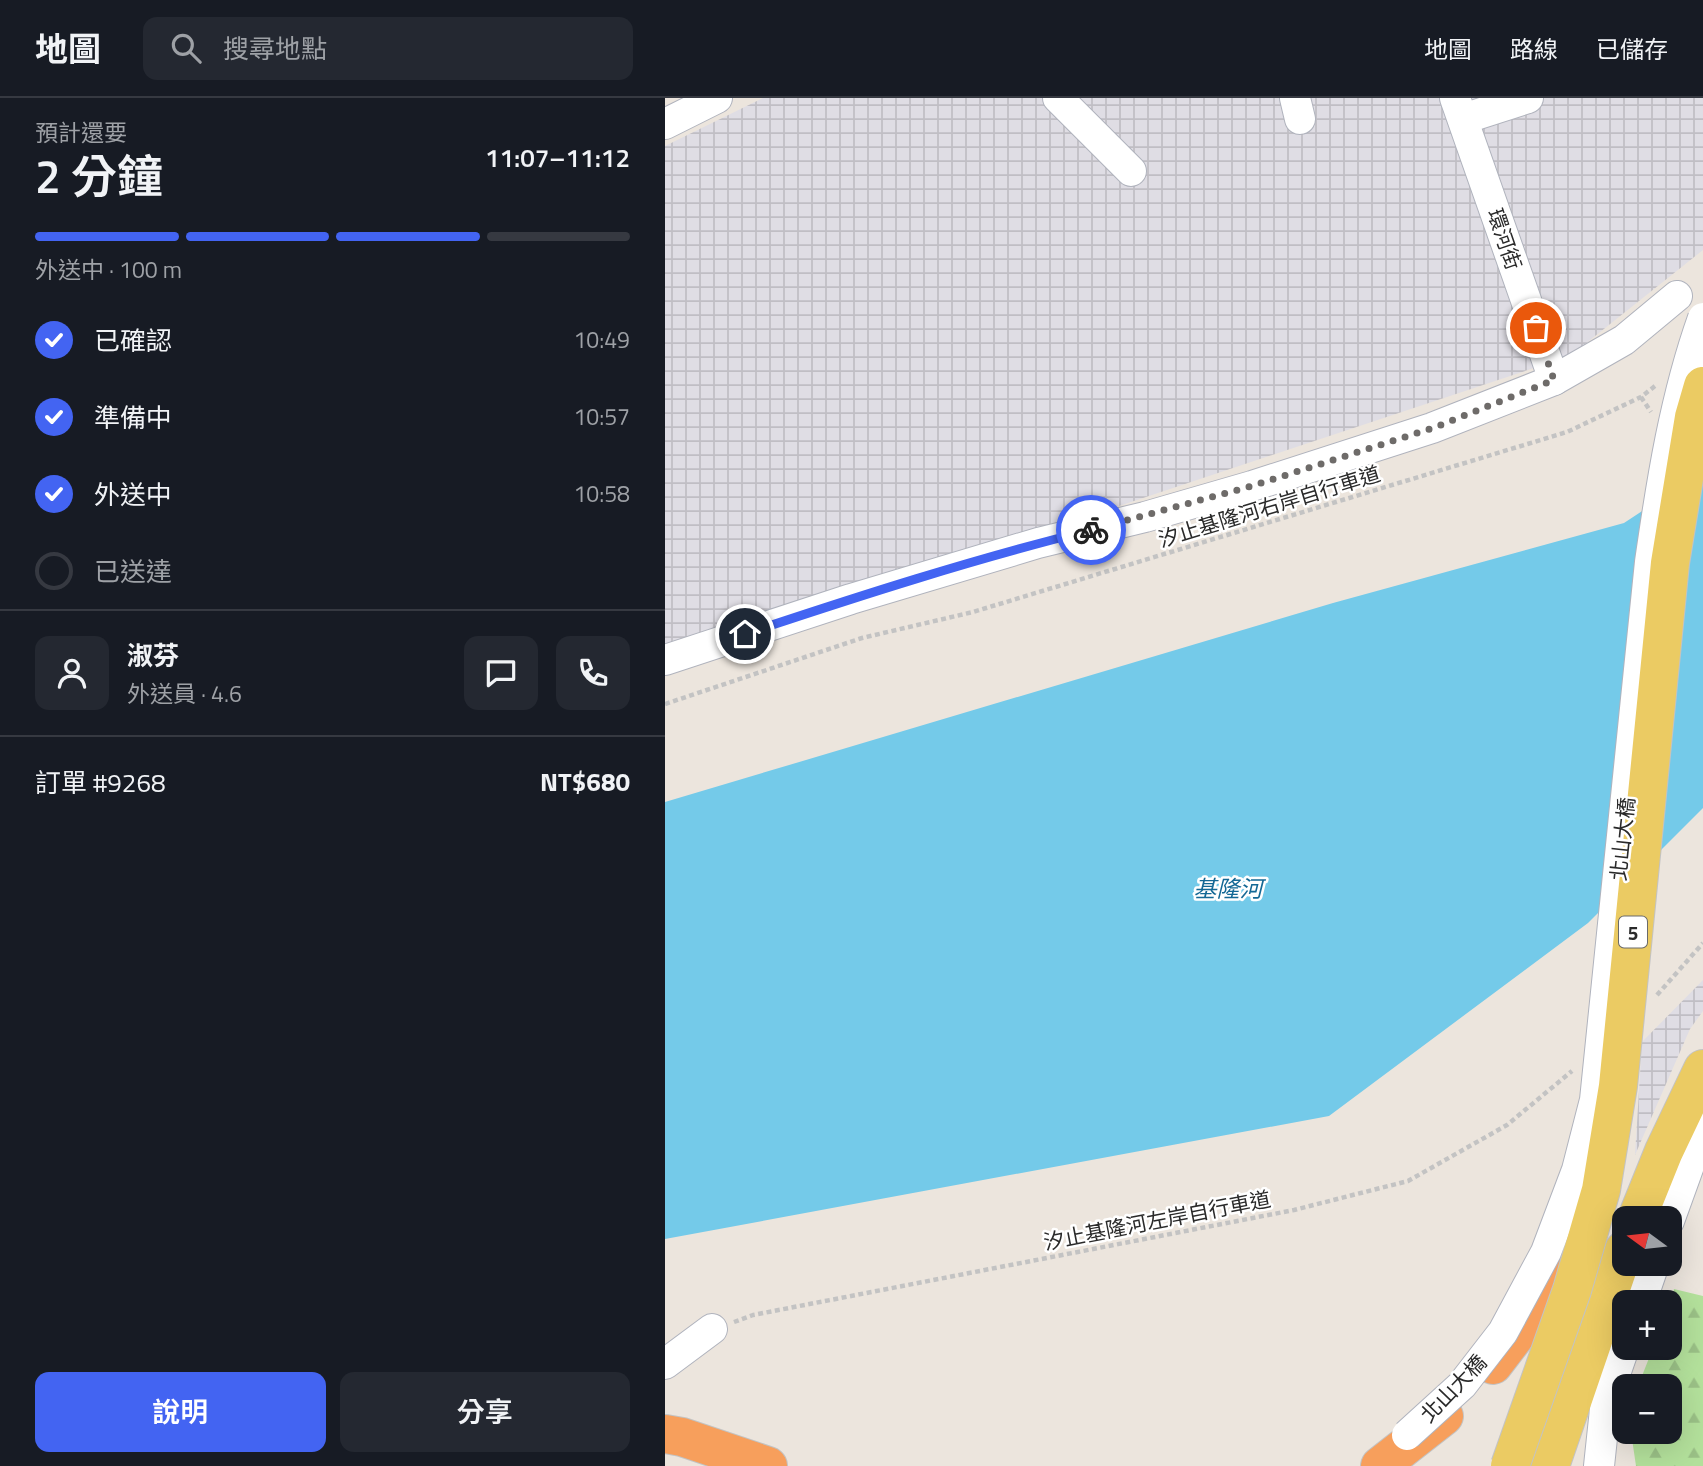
<!DOCTYPE html>
<html lang="zh-TW">
<head>
<meta charset="utf-8">
<style>
  body { margin:0; font-family:"Titillium Web","Noto Sans TC",sans-serif; background:#242831; color:#f1f3f6; height:100vh; display:flex; flex-direction:column; font-size:26px; white-space:nowrap }
  * { box-sizing:border-box; margin:0 }
  p { font-size:23px; color:#9ea1a6 }
  .icon { flex:none; width:38px; height:38px; fill:none; stroke:currentColor; stroke-width:2; stroke-linecap:round; stroke-linejoin:round }
  .map { position:relative; flex:1; overflow:hidden }
  .details { display:flex; flex-direction:column; background:#171b24; width:665px }
  .details>* { flex:none }
  .needle { width:46px; rotate:285deg }
  .controls { position:absolute; left:947px; top:1108px; display:grid; gap:14px }
  .controls a { display:grid; place-items:center; width:70px; height:70px; border-radius:14px; background:#171b24; box-shadow:0 7px 28px #0002; font-size:35px }
  .pin { position:absolute; display:grid; place-items:center; width:60px; height:60px; color:#fff; margin:-30px; border:4px solid #fff; border-radius:50%; box-shadow:0 2px 7px #0007 }
  .courier { position:absolute; display:grid; place-items:center; width:70px; height:70px; margin:-35px; border:5px solid #4364f2; border-radius:50%; background:#fff; color:#222; box-shadow:0 2px 9px #0007 }
  .head em { font-style:normal; font-weight:600 }
  .head div { display:flex; flex-direction:column-reverse }
  .head { display:flex; align-items:center; justify-content:space-between; height:119px; padding:0 35px }
  h1 { font-size:46px; font-weight:600; line-height:52px }
  .bar { display:grid; grid-template-columns:repeat(4,1fr); gap:10px 7px; align-content:center; height:84px; padding:0 35px }
  .bar i { height:9px; border-radius:5px; background:#363941 }
  .bar .active { background:#4364f2 }
  .bar p { grid-column:span 4 }
  .line { display:flex; align-items:center; gap:18px; padding:0 35px; border-top:2px solid #363941 }
  .line div { flex:1 }
  .round { display:grid; place-items:center; flex:none; width:74px; height:74px; border-radius:14px; background:#242831 }
  ol { padding:0 35px; list-style:none }
  li { display:flex; align-items:center; gap:21px; height:77px }
  li p { margin-inline-start:auto }
  li .icon { padding:7px; border-radius:50%; background:#4364f2; color:#fff; stroke-width:4 }
  li:last-child { color:#9ea1a6 }
  li i { width:38px; height:38px; border:4px solid #363941; border-radius:50% }
  .button { display:flex; gap:14px; margin-top:auto; padding:14px 35px }
  .button a { flex:1; height:80px; border-radius:14px; background:#4364f2; color:#fff; font-size:28px; font-weight:600; line-height:80px; text-align:center }
  .button a+a { background:#242831; color:#f1f3f6 }
  header { display:flex; align-items:center; gap:42px; box-sizing:border-box; height:98px; padding:0 35px; background:#171b24; border-bottom:2px solid #363941 }
  header strong { font-size:33px }
  nav { display:flex; gap:38px; margin-inline-start:auto; font-size:24px }
  .search { width:490px; height:63px; background:#242831; display:flex; align-items:center; gap:18px; box-sizing:border-box; padding:0 24px; border-radius:14px; color:#9ea1a6; font-size:26px }
  main { display:flex; flex:1; min-height:0 }
  .map>svg:first-child { display:block }
  .industrial { fill:url(#industrial-grid) }
  .forest { fill:url(#forest-firs) }
  .water { fill:#74cae9 }
  .lines { fill:none; stroke-linecap:round; stroke-linejoin:round }
  .minor-casing { stroke:#b0b3bd; stroke-width:32 }
  .major-casing { stroke:#c3c3c3; stroke-width:40 }
  .highway-casing { stroke:#c3c3c3; stroke-width:40 }
  .path { stroke:#c3c3c3; stroke-width:4.5; stroke-dasharray:5 3.5; stroke-linecap:butt }
  .minor { stroke:#fff; stroke-width:30 }
  .major { stroke:#ebcb63; stroke-width:38 }
  .highway { stroke:#f79f5c; stroke-width:38 }
  .minor-bridge-casing { stroke:#b0b3bd; stroke-width:32; stroke-linecap:butt }
  .major-bridge-casing { stroke:#c3c3c3; stroke-width:40; stroke-linecap:butt }
  .minor-bridge { stroke:#fff; stroke-width:30 }
  .major-bridge { stroke:#ebcb63; stroke-width:38 }
  .done { stroke:#6e6b69; stroke-width:7; stroke-dasharray:0 12.6 }
  .route { stroke:#4364f2; stroke-width:9 }
  .labels { text-anchor:middle; dominant-baseline:central; stroke-width:5; stroke-linejoin:round; paint-order:stroke }
  .shield { fill:#fff; stroke:#6a6a6a; stroke-width:2 }
  .shield-label { font-size:19px; font-weight:bold; fill:#2a2a2a }
  .street-label { font-size:21px; fill:#2a2a2a; stroke:#fff }
  .water-label { font-size:23px; font-style:italic; fill:#136895; stroke:#fff }
</style>
</head>
<body>
<header>
<strong>地圖</strong>
<div class="search"><svg class="icon" aria-label="search" viewBox="0 0 24 24"><circle cx="10" cy="10" r="6"/><path d="M15 15l6 6"/></svg>搜尋地點</div>
<nav><a>地圖</a><a>路線</a><a>已儲存</a></nav>
</header>
<main>
<section class="details">
<div class="head"><div><h1>2 分鐘</h1><p>預計還要</p></div><em>11:07–11:12</em></div>
<div class="bar"><i class="active"></i><i class="active"></i><i class="active"></i><i></i><p>外送中 · 100 m</p></div>
<ol>
<li><svg class="icon" aria-label="check" viewBox="0 0 24 24"><path d="M5 12l5 5 9-10"/></svg>已確認<p>10:49</p></li>
<li><svg class="icon" aria-label="check" viewBox="0 0 24 24"><path d="M5 12l5 5 9-10"/></svg>準備中<p>10:57</p></li>
<li><svg class="icon" aria-label="check" viewBox="0 0 24 24"><path d="M5 12l5 5 9-10"/></svg>外送中<p>10:58</p></li>
<li><i></i>已送達</li>
</ol>
<div class="line" style="height:126px"><a class="round"><svg class="icon" aria-label="person" viewBox="0 0 24 24"><circle cx="12" cy="8" r="4"/><path d="M4 21q1-7 8-7t8 7"/></svg></a><div><b>淑芬</b><p>外送員 · 4.6</p></div><a class="round"><svg class="icon" aria-label="chat" viewBox="0 0 24 24"><path d="M4 5h16v11H9l-5 4z"/></svg></a><a class="round"><svg class="icon" aria-label="phone" viewBox="0 0 24 24"><path d="M5 4h4l2 5-3 2q2 4 5 5l2-3 5 2v4C11 20 4 13 5 4z"/></svg></a></div>
<div class="line" style="height:91px"><div>訂單 #9268</div><b>NT$680</b></div>
<div class="button"><a>說明</a><a>分享</a></div>
</section>
<div class="map">
<svg width="1038" height="1368" viewBox="0 0 1038 1368">
  <defs>
    <pattern id="industrial-grid" width="8" height="8" patternUnits="userSpaceOnUse" patternTransform="scale(1.75)"><rect width="8" height="8" fill="#dfdde4"/><path d="M0 4h8M4 0v8" fill="none" stroke="#c0bec4"/></pattern>
    <pattern id="forest-firs" width="22" height="20" patternUnits="userSpaceOnUse" patternTransform="scale(1.75)"><rect width="22" height="20" fill="#b3e09b"/><path d="M5 1l3.5 6h-7zM16 11l3.5 6h-7z" fill="#9ac086"/></pattern>
  </defs>
  <rect width="100%" height="100%" fill="#ece5dd"/>
  <!-- industrial -->
  <g class="industrial">
    <polygon points="98,0 1038,0 1038,152 905,258 0,559 0,48"/>
    <polygon points="1038,882 1038,913 1025,931 970,1057 977,944"/>
  </g>
  <!-- forest -->
  <polygon class="forest" points="1009,1191 1038,1198 1038,1368 971,1368 966,1334 1004,1334 1004,1288 973,1288 988,1250 1004,1250 1005,1204"/>
  <!-- water -->
  <polygon class="water" points="1038,373 1038,710 923,825 664,1018 0,1141 0,704 668,505 959,425"/>
  <g class="lines">
    <!-- minor casing -->
    <g class="minor-casing">
      <g id="minor">
        <polyline points="393,0 466,73"/>
        <polyline points="630,0 635,21"/>
        <polyline points="790,0 889,282"/>
        <polyline points="798,21 863,0"/>
        <polyline points="0,26 52,0"/>
        <polyline points="0,562 186,501 373,445 480,419 587,388 767,330 889,282 959,242 1012,198"/>
        <polyline points="1004,1123 1038,1029"/>
        <polyline points="976,1204 989,1166"/>
        <polyline points="0,1266 47,1231"/>
        <polyline points="934,1368 941,1302 959,1250"/>
      </g>
    </g>
    <!-- major casing -->
    <g class="major-casing">
      <g id="major">
        <polyline points="972,1120 999,1053 1038,971"/>
        <polyline points="885,1368 959,1152"/>
      </g>
    </g>
    <!-- highway casing -->
    <g class="highway-casing">
      <g id="highway">
        <polyline points="828,1267 881,1198 917,1107"/>
        <polyline points="0,1336 17,1339 103,1368"/>
        <polyline points="715,1368 779,1318"/>
      </g>
    </g>
    <!-- path -->
    <g class="path">
      <polyline points="976,299 986,314"/>
      <polyline points="0,606 197,540 308,514 902,334 976,299 990,288"/>
      <polyline points="992,897 1038,845"/>
      <polyline points="69,1224 88,1217 629,1112 743,1083 842,1027 907,973"/>
    </g>
    <!-- minor -->
    <use href="#minor" class="minor"/>
    <!-- major -->
    <use href="#major" class="major"/>
    <!-- highway -->
    <use href="#highway" class="highway"/>
    <!-- minor-bridge casing -->
    <g class="minor-bridge-casing">
      <path id="minor-bridge" d="M742,1337L797,1287L838,1234L881,1154L912,1072L930,1002L985,464C997,381 1010,299 1038,220"/>
    </g>
    <!-- major-bridge casing -->
    <g class="major-bridge-casing">
      <polyline id="major-bridge" points="845,1368 907,1192 936,1092 953,988 1005,465 1029,319 1038,288"/>
    </g>
    <!-- minor-bridge -->
    <use href="#minor-bridge" class="minor-bridge"/>
    <!-- major-bridge -->
    <use href="#major-bridge" class="major-bridge"/>
  </g>
  <g class="lines">
    <!-- done -->
    <polyline class="done" points="426,432 587,388 768,330 889,282 871,230"/>
    <!-- route -->
    <path class="route" d="M80,536C194,498 309,461 426,432"/>
  </g>
  <g class="labels">
    <!-- shield labels -->
    <rect class="shield" x="954" y="818.5" width="28" height="31" rx="5"/>
    <g class="shield-label">
      <text x="968" y="834">5</text>
    </g>
    <!-- street labels -->
    <g class="street-label">
      <text transform="translate(840 141) rotate(71)">環河街</text>
      <text transform="translate(604 408) rotate(-17)">汐止基隆河右岸自行車道</text>
      <text transform="translate(957 741) rotate(-84)">北山大橋</text>
      <text transform="translate(492 1122) rotate(-11)">汐止基隆河左岸自行車道</text>
      <text transform="translate(788 1290) rotate(-46)">北山大橋</text>
    </g>
    <!-- water labels -->
    <g class="water-label">
      <text x="563" y="790">基隆河</text>
    </g>
  </g>
</svg>
<div class="controls">
<a><svg class="needle" viewBox="-14 -14 28 28"><path d="M0-13l5 13h-10z" fill="#e53935"/><path d="M0 13l5-13h-10z" fill="#9ea1a6"/></svg></a>
<a>+</a>
<a>−</a>
</div>
<div class="pin" style="left:871px;top:230px;background:#ea580c"><svg class="icon" aria-label="bag" viewBox="0 0 24 24"><path d="M5 8h14l-1 12H6zM9 8a3 3 0 0 1 6 0"/></svg></div>
<div class="pin" style="left:80px;top:536px;background:#1f2937"><svg class="icon" aria-label="home" viewBox="0 0 24 24"><path d="M3 11l9-7 9 7M6 9v11h12V9"/></svg></div>
<div class="courier" style="left:426px;top:432px"><svg class="icon" aria-label="bike" viewBox="0 0 24 24"><circle cx="6" cy="16" r="4"/><circle cx="18" cy="16" r="4"/><path d="M6 16l4-8h5l3 8M10 8l3 8H6M13 5h3"/></svg></div>
</div>
</main>
</body>
</html>
